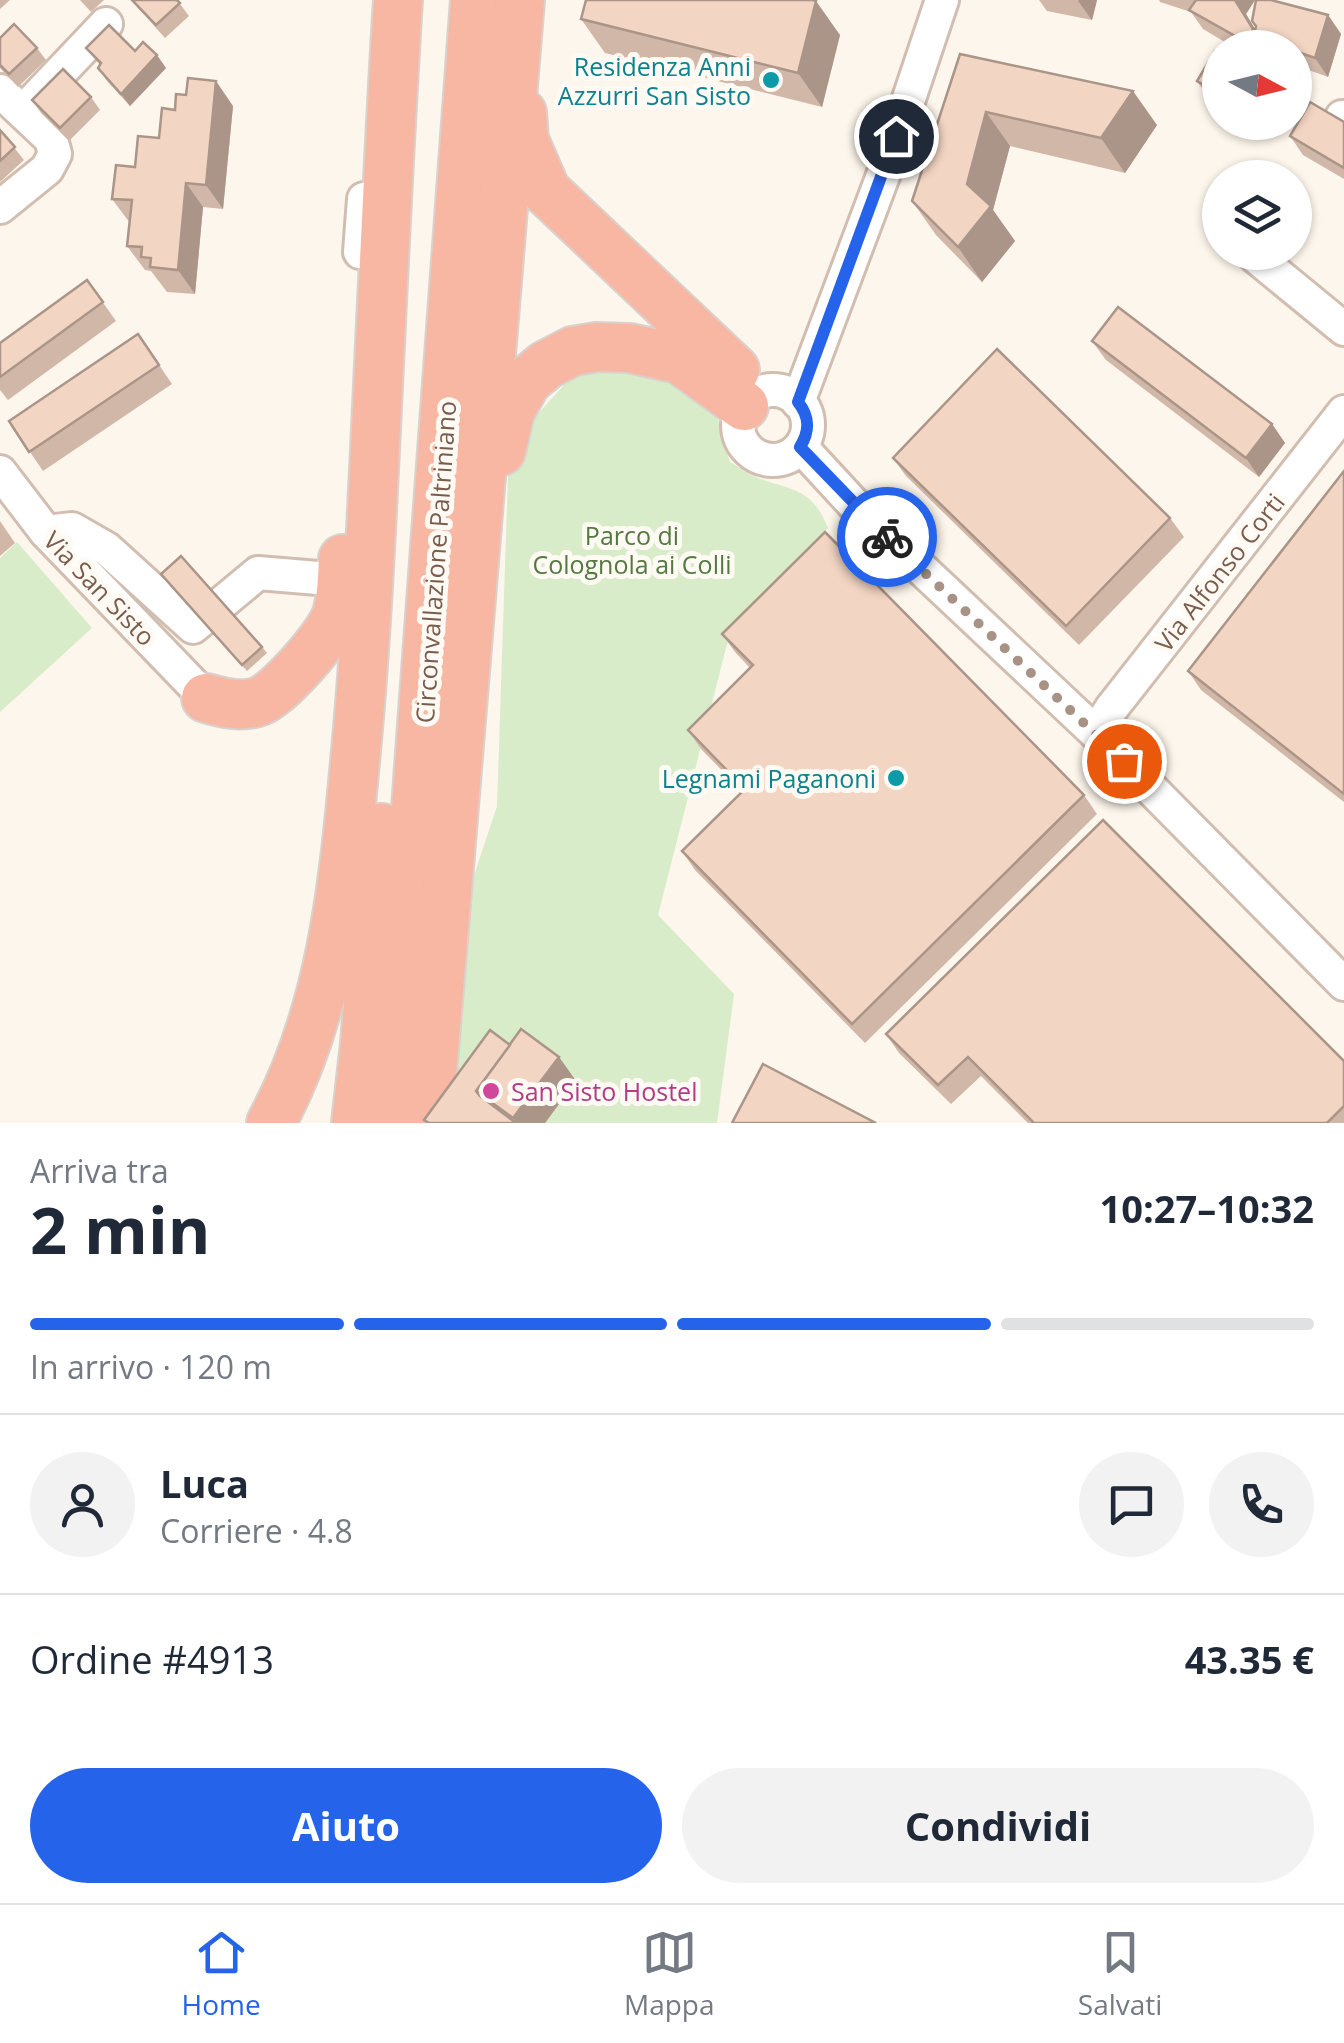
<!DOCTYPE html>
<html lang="it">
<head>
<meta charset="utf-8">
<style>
  body { margin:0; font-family:"Open Sans",sans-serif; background:#f2f2f3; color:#1f2937; height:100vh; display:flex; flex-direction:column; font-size:38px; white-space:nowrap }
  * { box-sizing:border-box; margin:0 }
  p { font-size:32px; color:#747a83 }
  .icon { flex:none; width:55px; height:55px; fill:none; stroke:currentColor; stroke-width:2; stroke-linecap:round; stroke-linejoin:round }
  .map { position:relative; height:1123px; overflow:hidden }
  .side { display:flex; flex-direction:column; background:#fff; flex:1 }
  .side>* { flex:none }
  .needle { width:65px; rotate:97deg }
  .tools { position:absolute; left:1202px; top:30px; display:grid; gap:20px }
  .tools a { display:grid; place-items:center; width:110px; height:110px; border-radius:50%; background:#fff; box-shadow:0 2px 8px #0004; font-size:50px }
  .pin { position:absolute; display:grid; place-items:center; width:85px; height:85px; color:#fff; margin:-42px; border:5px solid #fff; border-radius:50%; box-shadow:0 2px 10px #0007 }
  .courier { position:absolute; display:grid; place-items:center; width:100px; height:100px; margin:-50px; border:8px solid #2563eb; border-radius:50%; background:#fff; color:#222; box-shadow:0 2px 12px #0007 }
  .head em { font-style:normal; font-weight:700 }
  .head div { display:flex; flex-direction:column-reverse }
  .head { display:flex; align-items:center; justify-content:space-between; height:170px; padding:0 30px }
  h1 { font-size:65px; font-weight:700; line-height:75px }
  .bar { display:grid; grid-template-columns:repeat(4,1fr); gap:15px 10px; align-content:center; height:120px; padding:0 30px }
  .bar i { height:12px; border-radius:8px; background:#e0e1e3 }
  .bar .selected { background:#2563eb }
  .bar p { grid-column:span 4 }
  .line { display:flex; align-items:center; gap:25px; padding:0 30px; border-top:2px solid #e0e1e3 }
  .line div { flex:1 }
  .round { display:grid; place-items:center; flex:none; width:105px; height:105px; border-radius:52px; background:#f2f2f3 }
  .primary-button { display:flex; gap:20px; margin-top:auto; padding:20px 30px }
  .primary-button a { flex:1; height:115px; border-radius:60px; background:#2563eb; color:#fff; font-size:40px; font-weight:700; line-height:115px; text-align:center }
  .primary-button a+a { background:#f2f2f3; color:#1f2937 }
  .tabs { display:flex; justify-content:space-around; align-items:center; height:140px; border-top:2px solid #e0e1e3; background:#fff; font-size:28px; color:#747a83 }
  .tabs a { display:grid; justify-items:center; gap:5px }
  .tabs .selected { color:#2563eb }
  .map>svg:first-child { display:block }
  .green { fill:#d8ecc9 }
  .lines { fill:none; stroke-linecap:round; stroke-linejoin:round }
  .minor-casing { stroke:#d1beb0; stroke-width:38 }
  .highway-casing { stroke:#dad1cd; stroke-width:52 }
  .minor { stroke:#fff; stroke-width:32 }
  .highway { stroke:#f7b7a3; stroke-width:48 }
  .wall { fill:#d1b7a8 }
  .shaded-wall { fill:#aa9588 }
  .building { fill:#f3d5c3; stroke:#aa9588; stroke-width:2.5 }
  .done { stroke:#a89285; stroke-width:10; stroke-dasharray:0 18 }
  .route { stroke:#2563eb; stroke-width:12 }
  .culture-dot { fill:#0f9aa8; stroke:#fffaf3; stroke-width:4 }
  .hotel-dot { fill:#d1479c; stroke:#fffaf3; stroke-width:4 }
  .labels { text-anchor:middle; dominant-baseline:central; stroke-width:10; stroke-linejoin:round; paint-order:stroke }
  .culture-label { font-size:25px; fill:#0d838f; stroke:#fffaf3; text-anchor:end }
  .park-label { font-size:25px; fill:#537a41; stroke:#fffaf3 }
  .street-label { font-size:25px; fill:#7a5c4d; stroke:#fffaf3 }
  .hotel-label { font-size:25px; fill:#b23c85; stroke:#fffaf3; text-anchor:start }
</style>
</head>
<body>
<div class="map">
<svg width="1344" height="1123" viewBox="0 0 1344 1123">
  <rect width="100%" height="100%" fill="#fdf6ec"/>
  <!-- green -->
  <g class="green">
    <path d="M614,364L649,365L715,409L730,462C739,467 748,474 758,478C794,491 812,488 828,528L735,621L726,648L658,915L734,994L717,1123H438L456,930L497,806L509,446L571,377Z"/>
    <polygon points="17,542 92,628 0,712 0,558"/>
  </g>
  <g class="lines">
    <!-- minor casing -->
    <g class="minor-casing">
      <g id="minor">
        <polyline points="0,91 51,139 55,154 47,169 0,207"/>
        <polyline points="32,102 106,24"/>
        <polyline points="1342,117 1344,118"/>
        <polyline points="360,252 364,199"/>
        <polyline points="1255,256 1344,329"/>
        <circle cx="773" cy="425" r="35"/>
        <polyline points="798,402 884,173 942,0"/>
        <polyline points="801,447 861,512 1096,733 1344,984"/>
        <polyline points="0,472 46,532 206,698"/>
        <polyline points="46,532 72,529 107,549 193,627 258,573 342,580"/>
        <polyline points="1096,733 1111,709 1344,412"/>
      </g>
    </g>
    <!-- highway casing -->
    <g class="highway-casing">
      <g id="highway">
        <polyline points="522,113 524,140 546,191 735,370"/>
        <polyline points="501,451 510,411 527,381 546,365 573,351 597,347 629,348 679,359 744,406"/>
        <path d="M206,698C223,703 243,708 260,701C281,692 331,635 337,614C342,597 342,577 343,559"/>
        <path d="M271,1123C330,1015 343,892 354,772C362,691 367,611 371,530C380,353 387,177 398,0"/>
        <polyline points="356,1123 365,1044 381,828"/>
        <polyline points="393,1123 475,0"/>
        <polyline points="428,1123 520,0"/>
      </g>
    </g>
    <!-- minor -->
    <use href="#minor" class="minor"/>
    <!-- highway -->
    <use href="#highway" class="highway"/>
  </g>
  <!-- wall -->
  <g class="wall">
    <polygon points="0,0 10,0 0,9"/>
    <polygon points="80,0 104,0 91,12"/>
    <polygon points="131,0 177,0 189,16 165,38"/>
    <polygon points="1039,0 1097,0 1092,20 1047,11"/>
    <polygon points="1159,0 1255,0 1246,14 1255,30 1328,15 1341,34 1328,77 1295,65 1295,48 1235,48 1203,29 1191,12 1160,2"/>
    <polygon points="581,19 840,35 822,107 605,53"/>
    <polygon points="0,38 37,48 46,60 18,87 0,68"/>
    <polygon points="86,48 135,51 166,68 130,106 107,81 98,68 100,65"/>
    <polygon points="1220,53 1220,102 1206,94 1197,81"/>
    <polygon points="960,54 1157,125 1125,173 1010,146 993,210 1015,241 982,282 936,235 912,201"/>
    <polygon points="91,97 100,110 69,141 41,113 32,100"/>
    <polygon points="233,106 223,209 203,207 195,294 167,292 151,271 145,270 127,246 130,223 112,199 135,167 159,138 175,110"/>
    <polygon points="1344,122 1344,179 1303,155 1290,136"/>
    <polygon points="0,130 24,160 0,182"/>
    <polygon points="87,280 116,321 8,400 0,390 0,343"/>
    <polygon points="138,334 172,384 43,471 9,421"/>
    <polygon points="1092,341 1272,424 1285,443 1259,477 1106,360"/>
    <polygon points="893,458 1170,518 1184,537 1079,645 906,476"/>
    <polygon points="1344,471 1344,802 1201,690 1188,671"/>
    <polygon points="0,521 15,543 0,556"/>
    <polygon points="161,574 262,647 267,653 247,671"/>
    <polygon points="722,634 1084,795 1097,814 865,1043 695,870 682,851 742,791 701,749 688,730 750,668 735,652"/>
    <polygon points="886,1034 1344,1061 1344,1123 1028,1123 981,1076 951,1104 899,1053"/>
    <polygon points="510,1045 559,1057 576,1081 545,1123 426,1123 424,1120"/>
  </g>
  <!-- shaded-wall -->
  <g class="shaded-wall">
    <polygon points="1079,0 1097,0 1092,20 1078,1"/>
    <polygon points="1235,0 1255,0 1246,14 1261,39 1254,37 1261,48 1250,48 1246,42"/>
    <polygon points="816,1 840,35 822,107 798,73"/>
    <polygon points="1328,15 1341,34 1328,77 1315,58"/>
    <polygon points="157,55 166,68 130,106 121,94"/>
    <polygon points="216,81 233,106 223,209 206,185"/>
    <polygon points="1133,91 1157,125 1125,173 1101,138"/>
    <polygon points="986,112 1010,146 993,210 1015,241 982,282 958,247 967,184"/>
    <polygon points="186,183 203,207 195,294 178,270"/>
    <polygon points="1272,424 1285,443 1259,477 1246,458"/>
    <polygon points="559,1057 576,1081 545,1123 517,1123 513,1118"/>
  </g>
  <!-- building -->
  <g class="building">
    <polygon points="132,0 177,0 180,3 156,25"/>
    <polygon points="586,0 813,0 816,1 798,73 581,19"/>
    <polygon points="1196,0 1235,0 1253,29 1246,42 1189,10"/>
    <polygon points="1256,0 1271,0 1328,15 1315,58 1295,51 1295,48 1285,48 1254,37 1256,26 1252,21"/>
    <polygon points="14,24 37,48 9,74 0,65 0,38"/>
    <polygon points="109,25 135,51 143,42 157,55 121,94 98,68 101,63 86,48"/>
    <polygon points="1215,51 1220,53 1220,94 1197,81"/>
    <polygon points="960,54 1133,91 1101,138 986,112 967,184 991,206 958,247 912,201"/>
    <polygon points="63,69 91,97 60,128 32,100"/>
    <polygon points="188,78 216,81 206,185 186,183 178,270 150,267 151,258 141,257 142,247 127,246 132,200 112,199 116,165 135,167 138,136 159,138 162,108 175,110 176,94 186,95"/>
    <polygon points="1310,102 1344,122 1344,168 1290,136"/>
    <polygon points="0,130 15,147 0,161"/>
    <polygon points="87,280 103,302 0,377 0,343"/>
    <polygon points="1118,307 1272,424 1246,458 1092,341"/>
    <polygon points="138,334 159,365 29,452 9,421"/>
    <polygon points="997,349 1170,518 1066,626 893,458"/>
    <polygon points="1344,471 1344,794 1188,671"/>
    <polygon points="825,532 1084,795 852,1024 682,851 745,789 688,730 753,665 722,634"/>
    <polygon points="181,556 262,647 242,665 161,574"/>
    <polygon points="1103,820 1344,1061 1344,1106 1327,1123 1034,1123 968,1057 938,1085 886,1034"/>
    <polygon points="521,1029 559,1057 513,1118 476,1091"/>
    <polygon points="490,1030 510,1045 476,1091 480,1096 516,1123 429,1123 424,1120"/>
    <polygon points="763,1064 876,1123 732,1123"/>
  </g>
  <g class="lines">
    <!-- done -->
    <polyline class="done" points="887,537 1124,761"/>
    <!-- route -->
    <path class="route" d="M887,537L800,447C810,431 810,417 798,402L896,136"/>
  </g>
  <!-- markers -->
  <g class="culture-dot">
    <circle cx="771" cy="80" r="10"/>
    <circle cx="896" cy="778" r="10"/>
  </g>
  <circle class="hotel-dot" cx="491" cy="1091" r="10"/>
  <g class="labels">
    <!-- culture labels -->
    <g class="culture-label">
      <text x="751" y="66">Residenza Anni<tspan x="751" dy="29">Azzurri San Sisto</tspan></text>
      <text x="876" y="778">Legnami Paganoni</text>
    </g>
    <!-- park labels -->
    <g class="park-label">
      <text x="632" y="535">Parco di<tspan x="632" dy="29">Colognola ai Colli</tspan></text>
    </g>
    <!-- street labels -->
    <g class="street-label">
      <text transform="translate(435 562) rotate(-86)">Circonvallazione Paltriniano</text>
      <text transform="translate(1219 572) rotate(-52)">Via Alfonso Corti</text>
      <text transform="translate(100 588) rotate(46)">Via San Sisto</text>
    </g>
    <!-- hotel labels -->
    <g class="hotel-label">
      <text x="511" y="1091">San Sisto Hostel</text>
    </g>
  </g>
</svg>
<div class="tools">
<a><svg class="needle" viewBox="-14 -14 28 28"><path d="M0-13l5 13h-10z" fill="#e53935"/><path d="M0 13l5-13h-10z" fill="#747a83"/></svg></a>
<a><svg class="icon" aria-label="layers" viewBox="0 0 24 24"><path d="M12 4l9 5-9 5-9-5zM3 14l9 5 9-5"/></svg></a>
</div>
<div class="pin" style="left:1124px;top:761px;background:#ea580c"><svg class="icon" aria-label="bag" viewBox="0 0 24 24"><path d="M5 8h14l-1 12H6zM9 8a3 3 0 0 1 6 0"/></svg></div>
<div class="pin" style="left:896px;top:136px;background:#1f2937"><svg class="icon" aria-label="home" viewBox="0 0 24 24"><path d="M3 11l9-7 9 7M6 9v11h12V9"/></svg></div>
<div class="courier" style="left:887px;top:537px"><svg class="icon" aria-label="bike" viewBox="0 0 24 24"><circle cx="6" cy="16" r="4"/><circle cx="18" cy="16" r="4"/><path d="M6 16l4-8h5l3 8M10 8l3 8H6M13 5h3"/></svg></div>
</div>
<section class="side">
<div class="head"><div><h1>2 min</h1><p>Arriva tra</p></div><em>10:27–10:32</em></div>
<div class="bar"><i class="selected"></i><i class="selected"></i><i class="selected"></i><i></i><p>In arrivo · 120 m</p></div>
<div class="line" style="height:180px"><a class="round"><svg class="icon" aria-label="person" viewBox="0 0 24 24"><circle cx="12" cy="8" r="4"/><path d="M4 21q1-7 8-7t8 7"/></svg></a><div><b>Luca</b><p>Corriere · 4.8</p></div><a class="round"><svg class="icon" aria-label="chat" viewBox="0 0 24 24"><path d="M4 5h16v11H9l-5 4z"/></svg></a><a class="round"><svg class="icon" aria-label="phone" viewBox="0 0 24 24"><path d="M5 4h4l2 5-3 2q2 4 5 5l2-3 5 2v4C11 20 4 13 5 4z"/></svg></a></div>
<div class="line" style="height:130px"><div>Ordine #4913</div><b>43.35 €</b></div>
<div class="primary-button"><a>Aiuto</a><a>Condividi</a></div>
</section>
<nav class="tabs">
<a class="selected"><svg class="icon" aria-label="home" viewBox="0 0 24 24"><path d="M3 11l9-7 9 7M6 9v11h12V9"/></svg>Home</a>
<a><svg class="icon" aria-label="map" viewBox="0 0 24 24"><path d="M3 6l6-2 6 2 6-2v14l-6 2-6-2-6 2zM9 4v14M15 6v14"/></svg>Mappa</a>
<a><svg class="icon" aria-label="saved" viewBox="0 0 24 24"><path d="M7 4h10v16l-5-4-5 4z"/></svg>Salvati</a>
</nav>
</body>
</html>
